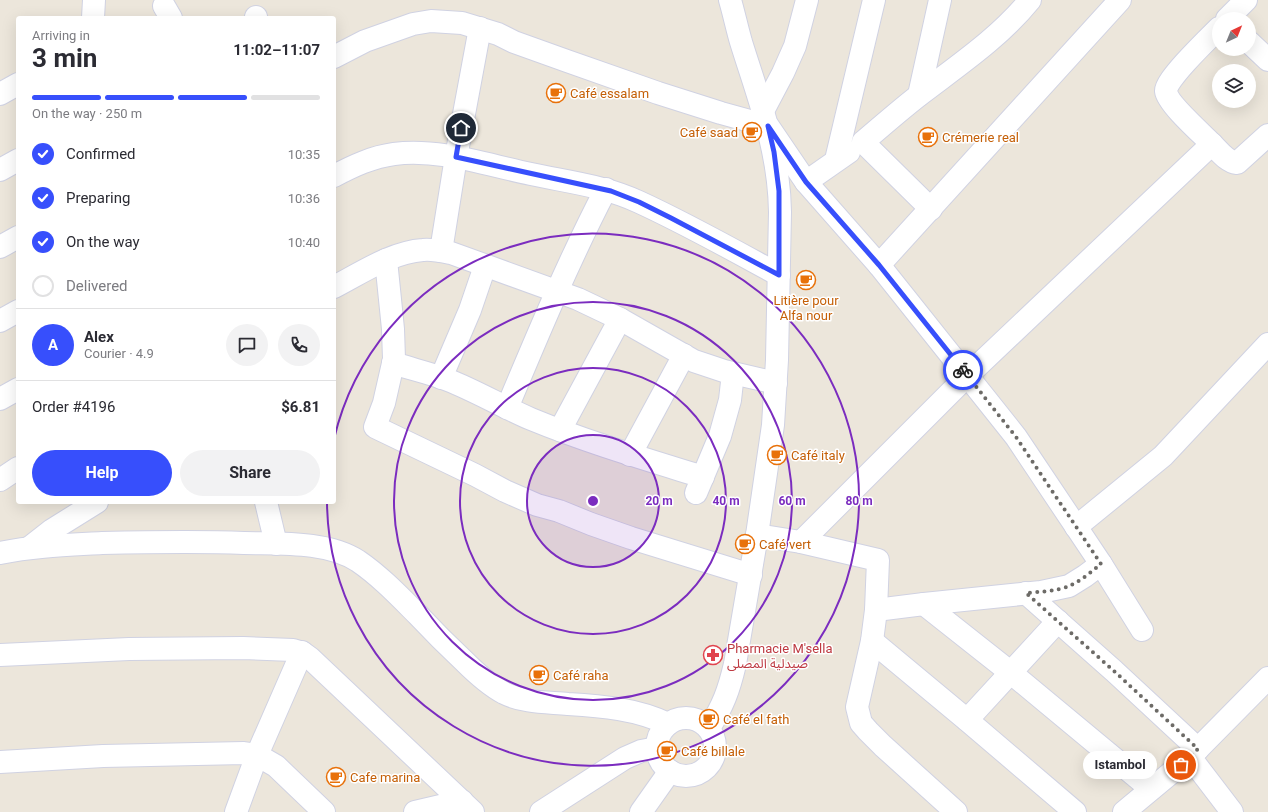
<!DOCTYPE html>
<html lang="en">
<head>
<meta charset="utf-8">
<style>
  body { margin:0; font-family:Roboto,"Noto Sans Arabic",sans-serif; background:#f2f2f3; color:#2b2b33; height:100vh; display:flex; flex-direction:column; font-size:15px; white-space:nowrap }
  * { box-sizing:border-box; margin:0 }
  p { font-size:13px; color:#7c7c81 }
  .icon { flex:none; width:22px; height:22px; fill:none; stroke:currentColor; stroke-width:2; stroke-linecap:round; stroke-linejoin:round }
  .map { position:relative; flex:1; overflow:hidden }
  .panel { position:absolute; left:16px; top:16px; width:320px; height:488px; display:flex; flex-direction:column; background:#fff; border-radius:4px; box-shadow:0 4px 16px #0002 }
  .panel>* { flex:none }
  .needle { width:26px; rotate:43deg }
  .controls { position:absolute; left:1212px; top:12px; display:grid; gap:8px }
  .controls a { display:grid; place-items:center; width:44px; height:44px; border-radius:50%; background:#fff; box-shadow:0 4px 16px #0002; font-size:20px }
  .pin { position:absolute; display:grid; place-items:center; width:34px; height:34px; color:#fff; margin:-17px; border:2px solid #fff; border-radius:50%; box-shadow:0 1px 4px #0007 }
  .courier { position:absolute; display:grid; place-items:center; width:40px; height:40px; margin:-20px; border:3px solid #374ffc; border-radius:50%; background:#fff; color:#222; box-shadow:0 1px 5px #0007 }
  .bubble { position:absolute; height:28px; border-radius:14px; background:#fff; box-shadow:0 4px 16px #0002; font-size:13px; font-weight:700; line-height:28px; text-align:center }
  .summary em { font-style:normal; font-weight:700 }
  .summary div { display:flex; flex-direction:column-reverse }
  .summary { display:flex; align-items:center; justify-content:space-between; height:68px; padding:0 16px }
  h1 { font-size:26px; font-weight:700; line-height:30px }
  .bar { display:grid; grid-template-columns:repeat(4,1fr); gap:6px 4px; align-content:center; height:48px; padding:0 16px }
  .bar i { height:5px; border-radius:3px; background:#e1e1e2 }
  .bar .selected { background:#374ffc }
  .bar p { grid-column:span 4 }
  .line { display:flex; align-items:center; gap:10px; padding:0 16px; border-top:1px solid #e1e1e2 }
  .line div { flex:1 }
  .round { display:grid; place-items:center; flex:none; width:42px; height:42px; border-radius:21px; background:#f2f2f3 }
  ol { padding:0 16px; list-style:none }
  li { display:flex; align-items:center; gap:12px; height:44px }
  li p { margin-inline-start:auto }
  li .icon { padding:4px; border-radius:50%; background:#374ffc; color:#fff; stroke-width:4 }
  li:last-child { color:#7c7c81 }
  li i { width:22px; height:22px; border:2px solid #e1e1e2; border-radius:50% }
  .cta { display:flex; gap:8px; margin-top:auto; padding:8px 16px }
  .cta a { flex:1; height:46px; border-radius:24px; background:#374ffc; color:#fff; font-size:16px; font-weight:700; line-height:46px; text-align:center }
  .cta a+a { background:#f2f2f3; color:#2b2b33 }
  .map>svg:first-child { display:block }
  .lines { fill:none; stroke-linecap:round; stroke-linejoin:round }
  .minor-casing { stroke:#d0d2e2; stroke-width:24 }
  .minor { stroke:#fff; stroke-width:22 }
  .done { stroke:#6d6b67; stroke-width:4; stroke-dasharray:0 7.2 }
  .route { stroke:#374ffc; stroke-width:5 }
  .ring { fill:none; stroke:#7b2cbf; stroke-width:2 }
  .labels { text-anchor:middle; dominant-baseline:central; stroke-width:3; stroke-linejoin:round; paint-order:stroke }
  .food-label { font-size:13px; fill:#c56008; stroke:#fff; text-anchor:start }
  .health-label { font-size:13px; fill:#be3a42; stroke:#fff; text-anchor:start }
  .centre { fill:#7b2cbf; stroke:#fff; stroke-width:2 }
  .ring-label { font-size:12px; text-anchor:middle; font-weight:bold; fill:#7b2cbf; stroke:#fff; stroke-width:3; stroke-linejoin:round; paint-order:stroke }
</style>
</head>
<body>
<div class="map">
<svg width="1268" height="812" viewBox="0 0 1268 812">
  <rect width="100%" height="100%" fill="#ece6db"/>
  <g class="lines">
    <!-- minor casing -->
    <g class="minor-casing">
      <g id="minor">
        <polyline points="164,6 171,18"/>
        <polyline points="93,18 94,0"/>
        <polyline points="256,18 256,17"/>
        <polyline points="1227,19 1246,0"/>
        <polyline points="1249,42 1268,60"/>
        <polyline points="334,57 365,41 413,24 431,21 462,23 498,34 514,42 567,61 658,93 721,113 768,126 806,182 879,265 1016,437 1101,564 1142,630"/>
        <polyline points="0,94 18,84"/>
        <polyline points="919,95 940,0"/>
        <polyline points="763,111 783,73 795,46 807,0"/>
        <path d="M1212,144C1219,151 1227,162 1237,163L1268,135"/>
        <polyline points="836,160 874,0"/>
        <polyline points="0,170 18,160"/>
        <path d="M334,176C353,166 372,157 394,154C439,148 487,165 531,174C568,182 605,186 639,202C687,224 733,250 779,275"/>
        <polyline points="806,182 849,152"/>
        <path d="M931,209L863,142C882,126 901,109 922,93C960,64 1000,37 1030,0"/>
        <polyline points="0,247 18,237"/>
        <polyline points="441,251 456,157 480,28"/>
        <polyline points="386,260 393,329 394,359 384,403 375,427 475,475 505,491 537,505 559,511 591,524 631,538 751,575"/>
        <polyline points="879,265 1120,0"/>
        <path d="M334,287C361,273 392,252 423,250C432,249 441,251 451,253L578,299L620,319L694,361L724,371L776,383"/>
        <polyline points="0,321 18,311"/>
        <path d="M393,363C411,369 430,373 448,380C476,391 503,407 531,419C587,442 645,459 703,477"/>
        <polyline points="441,378 470,310 485,266"/>
        <polyline points="0,399 18,389"/>
        <path d="M507,408C538,334 569,260 606,189"/>
        <polyline points="560,430 620,319"/>
        <polyline points="630,455 684,355"/>
        <polyline points="0,480 18,468"/>
        <polyline points="696,493 720,436 730,400 733,373"/>
        <polyline points="266,502 276,544"/>
        <polyline points="1076,527 1163,456 1268,344"/>
        <path d="M757,535L801,542L967,376L1212,144C1202,134 1167,103 1166,91C1165,80 1210,37 1219,28"/>
        <polyline points="801,542 878,560 876,610 872,641 857,707 861,723 868,731 883,746 956,812"/>
        <polyline points="29,548 52,530 97,502"/>
        <path d="M0,553C34,546 68,545 102,543C149,542 196,541 244,543C280,544 327,541 358,561C380,576 399,596 418,615C433,631 448,646 464,661C476,673 489,685 504,693C524,703 547,702 568,704C602,706 637,709 668,724"/>
        <polyline points="1026,593 1114,671 1198,749"/>
        <polyline points="924,604 1010,672 1151,789"/>
        <polyline points="876,610 924,604 1041,592 1069,586 1085,576 1101,564"/>
        <polyline points="872,641 967,720 1075,812"/>
        <polyline points="0,655 129,649 243,648 293,650 303,653 310,658 473,812"/>
        <circle cx="686" cy="747" r="29"/>
        <polyline points="967,720 1058,621"/>
        <path d="M709,728C723,706 729,690 735,664L757,535L773,425L777,360L780,212C779,149 759,100 741,42C737,28 734,14 730,0"/>
        <polyline points="1190,757 1232,812"/>
        <polyline points="0,762 103,756 244,753 257,755 276,766 324,812"/>
        <polyline points="236,812 257,755 302,652"/>
        <polyline points="415,812 462,801"/>
        <polyline points="541,812 625,758 641,751 657,748"/>
        <polyline points="641,812 670,771"/>
        <polyline points="1124,812 1190,757 1268,678"/>
      </g>
    </g>
    <!-- minor -->
    <use href="#minor" class="minor"/>
  </g>
  <g class="lines">
    <!-- done -->
    <path class="done" d="M963,370L1016,437L1101,564C1091,572 1081,581 1069,586C1057,591 1039,592 1026,593L1114,671L1198,749L1181,765"/>
    <!-- route -->
    <polyline class="route" points="461,128 456,157 611,191 639,202 671,218 779,275 779,191 774,152 768,126 806,182 879,265 963,370"/>
  </g>
  <!-- distance rings -->
  <circle cx="593" cy="501" r="66" fill="#7b2cbf" fill-opacity=".12"/>
  <g class="ring">
    <circle cx="593" cy="501" r="66"/>
    <circle cx="593" cy="501" r="133"/>
    <circle cx="593" cy="501" r="199"/>
    <path d="M334 439A266 266 0 1 1 327 503"/>
  </g>
  <!-- icons -->
  <defs>
    <g id="cafe-ring" transform="scale(1)"><circle r="9.5" fill="#fff" stroke="#e8710a" stroke-width="1.5"/><path d="M-5.5-4.5H6V0H3Q3 3.5 0 3.5H-2.5Q-5.5 3.5-5.5 0ZM3-3.2v2h1.7v-2ZM-6 4.5H4V6H-6Z" fill="#e8710a"/></g>
    <g id="pharmacy-ring" transform="scale(1)"><circle r="9.5" fill="#fff" stroke="#e0444e" stroke-width="1.5"/><path d="M-2-6h4v4h4v4h-4v4h-4v-4h-4v-4h4Z" fill="#e0444e"/></g>
  </defs>
  <g fill-rule="evenodd">
    <use href="#cafe-ring" x="556" y="93"/>
    <use href="#cafe-ring" x="752" y="132"/>
    <use href="#cafe-ring" x="928" y="137"/>
    <use href="#cafe-ring" x="806" y="280"/>
    <use href="#cafe-ring" x="777" y="455"/>
    <use href="#cafe-ring" x="745" y="544"/>
    <use href="#pharmacy-ring" x="713" y="655"/>
    <use href="#cafe-ring" x="539" y="675"/>
    <use href="#cafe-ring" x="709" y="719"/>
    <use href="#cafe-ring" x="667" y="751"/>
    <use href="#cafe-ring" x="336" y="777"/>
  </g>
  <g class="labels">
    <!-- food labels -->
    <g class="food-label">
      <text x="570" y="93">Café essalam</text>
      <text x="738" y="132" text-anchor="end">Café saad</text>
      <text x="942" y="137">Crémerie real</text>
      <text x="806" y="300" text-anchor="middle">Litière pour<tspan x="806" dy="15">Alfa nour</tspan></text>
      <text x="791" y="455">Café italy</text>
      <text x="759" y="544">Café vert</text>
      <text x="553" y="675">Café raha</text>
      <text x="723" y="719">Café el fath</text>
      <text x="681" y="751">Café billale</text>
      <text x="350" y="777">Cafe marina</text>
    </g>
    <!-- health labels -->
    <g class="health-label">
      <text x="727" y="648">Pharmacie M'sella<tspan x="727" dy="15">صيدلية المصلى</tspan></text>
    </g>
  </g>
  <circle cx="593" cy="501" r="6" class="centre"/>
  <g class="ring-label">
    <text x="659" y="505">20 m</text>
    <text x="726" y="505">40 m</text>
    <text x="792" y="505">60 m</text>
    <text x="859" y="505">80 m</text>
  </g>
</svg>
<div class="controls">
<a><svg class="needle" viewBox="-14 -14 28 28"><path d="M0-13l5 13h-10z" fill="#e53935"/><path d="M0 13l5-13h-10z" fill="#7c7c81"/></svg></a>
<a><svg class="icon" aria-label="layers" viewBox="0 0 24 24"><path d="M12 4l9 5-9 5-9-5zM3 14l9 5 9-5"/></svg></a>
</div>
<div class="pin" style="left:1181px;top:765px;background:#ea580c"><svg class="icon" aria-label="bag" viewBox="0 0 24 24"><path d="M5 8h14l-1 12H6zM9 8a3 3 0 0 1 6 0"/></svg></div>
<div class="pin" style="left:461px;top:128px;background:#1f2937"><svg class="icon" aria-label="home" viewBox="0 0 24 24"><path d="M3 11l9-7 9 7M6 9v11h12V9"/></svg></div>
<div class="courier" style="left:963px;top:370px"><svg class="icon" aria-label="bike" viewBox="0 0 24 24"><circle cx="6" cy="16" r="4"/><circle cx="18" cy="16" r="4"/><path d="M6 16l4-8h5l3 8M10 8l3 8H6M13 5h3"/></svg></div>
<div class="bubble" style="left:1083px;top:751px;width:74px">Istambol</div>
<section class="panel">
<div class="summary"><div><h1>3 min</h1><p>Arriving in</p></div><em>11:02–11:07</em></div>
<div class="bar"><i class="selected"></i><i class="selected"></i><i class="selected"></i><i></i><p>On the way · 250 m</p></div>
<ol>
<li><svg class="icon" aria-label="check" viewBox="0 0 24 24"><path d="M5 12l5 5 9-10"/></svg>Confirmed<p>10:35</p></li>
<li><svg class="icon" aria-label="check" viewBox="0 0 24 24"><path d="M5 12l5 5 9-10"/></svg>Preparing<p>10:36</p></li>
<li><svg class="icon" aria-label="check" viewBox="0 0 24 24"><path d="M5 12l5 5 9-10"/></svg>On the way<p>10:40</p></li>
<li><i></i>Delivered</li>
</ol>
<div class="line" style="height:72px"><b class="round" style="background:#374ffc;color:#fff">A</b><div><b>Alex</b><p>Courier · 4.9</p></div><a class="round"><svg class="icon" aria-label="chat" viewBox="0 0 24 24"><path d="M4 5h16v11H9l-5 4z"/></svg></a><a class="round"><svg class="icon" aria-label="phone" viewBox="0 0 24 24"><path d="M5 4h4l2 5-3 2q2 4 5 5l2-3 5 2v4C11 20 4 13 5 4z"/></svg></a></div>
<div class="line" style="height:52px"><div>Order #4196</div><b>$6.81</b></div>
<div class="cta"><a>Help</a><a>Share</a></div>
</section>
</div>
</body>
</html>
